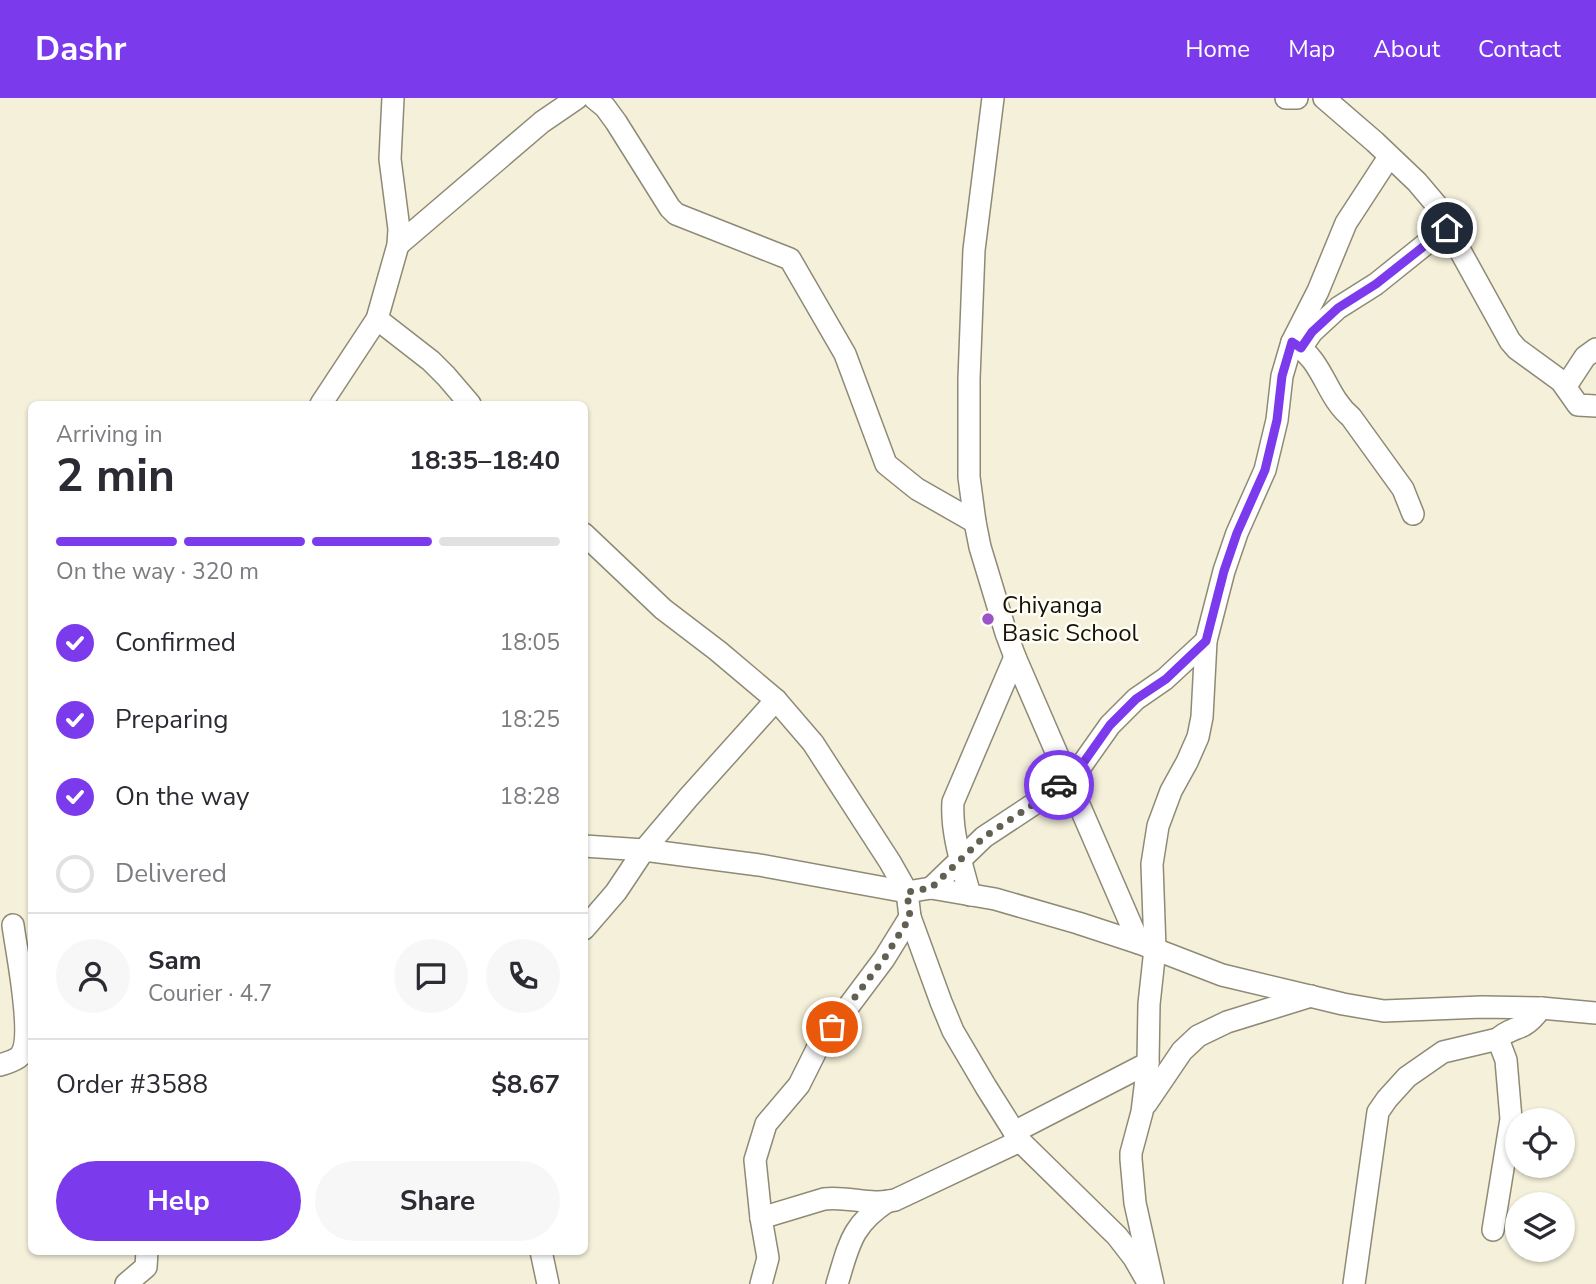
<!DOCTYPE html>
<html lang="en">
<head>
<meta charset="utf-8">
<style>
  body { margin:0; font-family:"Nunito Sans",sans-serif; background:#f7f7f7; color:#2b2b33; height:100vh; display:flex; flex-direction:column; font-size:26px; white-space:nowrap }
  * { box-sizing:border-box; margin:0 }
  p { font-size:23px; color:#7c7c81 }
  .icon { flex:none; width:38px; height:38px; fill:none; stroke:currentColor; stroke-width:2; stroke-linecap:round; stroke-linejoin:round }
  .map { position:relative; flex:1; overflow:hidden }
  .panel { position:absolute; left:28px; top:303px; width:560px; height:854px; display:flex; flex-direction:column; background:#fff; border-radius:10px; box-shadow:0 2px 5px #0004 }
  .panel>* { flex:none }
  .tools { position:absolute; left:1505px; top:1010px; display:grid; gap:14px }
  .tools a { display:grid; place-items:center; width:70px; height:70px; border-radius:50%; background:#fff; box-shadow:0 2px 5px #0004; font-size:35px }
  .pin { position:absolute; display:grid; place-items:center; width:60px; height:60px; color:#fff; margin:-30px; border:4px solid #fff; border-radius:50%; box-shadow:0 2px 7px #0007 }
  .courier { position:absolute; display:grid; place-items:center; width:70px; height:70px; margin:-35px; border:5px solid #7c3aed; border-radius:50%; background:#fff; color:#222; box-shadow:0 2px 9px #0007 }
  .overview em { font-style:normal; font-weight:700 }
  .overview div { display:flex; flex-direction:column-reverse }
  .overview { display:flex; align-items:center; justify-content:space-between; height:119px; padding:0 28px }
  h1 { font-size:46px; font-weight:700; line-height:52px }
  .bar { display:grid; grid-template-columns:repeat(4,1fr); gap:10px 7px; align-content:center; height:84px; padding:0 28px }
  .bar i { height:9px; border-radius:5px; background:#e1e1e2 }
  .bar .current { background:#7c3aed }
  .bar p { grid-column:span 4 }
  .line { display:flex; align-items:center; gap:18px; padding:0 28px; border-top:2px solid #e1e1e2 }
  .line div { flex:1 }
  .round { display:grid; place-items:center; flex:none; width:74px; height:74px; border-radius:37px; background:#f7f7f7 }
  ol { padding:0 28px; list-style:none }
  li { display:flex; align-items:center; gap:21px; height:77px }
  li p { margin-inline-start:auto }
  li .icon { padding:7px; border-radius:50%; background:#7c3aed; color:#fff; stroke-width:4 }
  li:last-child { color:#7c7c81 }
  li i { width:38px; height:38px; border:4px solid #e1e1e2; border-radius:50% }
  .primary-button { display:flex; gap:14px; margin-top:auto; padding:14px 28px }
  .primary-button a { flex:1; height:80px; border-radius:42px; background:#7c3aed; color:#fff; font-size:28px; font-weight:700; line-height:80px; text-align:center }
  .primary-button a+a { background:#f7f7f7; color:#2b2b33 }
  header { display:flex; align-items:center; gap:42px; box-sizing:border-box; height:98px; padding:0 35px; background:#7c3aed; color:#fff }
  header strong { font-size:33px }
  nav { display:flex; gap:38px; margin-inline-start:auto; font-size:24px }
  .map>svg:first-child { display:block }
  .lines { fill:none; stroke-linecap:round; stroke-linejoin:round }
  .minor-casing { stroke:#8e8a76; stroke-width:24 }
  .minor { stroke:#fff; stroke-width:21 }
  .done { stroke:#626053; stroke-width:7; stroke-dasharray:0 12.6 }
  .route { stroke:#7c3aed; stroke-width:9 }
  .poi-dot { fill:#9b54c8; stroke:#fffdf4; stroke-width:2.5 }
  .labels { text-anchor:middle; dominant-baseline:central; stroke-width:5; stroke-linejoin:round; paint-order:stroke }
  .poi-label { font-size:24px; fill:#14130b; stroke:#fffdf4; text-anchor:start }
</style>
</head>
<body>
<header>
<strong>Dashr</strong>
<nav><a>Home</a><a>Map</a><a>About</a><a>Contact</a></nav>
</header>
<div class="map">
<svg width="1596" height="1186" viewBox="0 0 1596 1186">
  <rect width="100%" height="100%" fill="#f4f0da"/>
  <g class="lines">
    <!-- minor casing -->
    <g class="minor-casing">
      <g id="minor">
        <polyline points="594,0 605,9 616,24 670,110 676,116 790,161 845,256 886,366 917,391 975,424"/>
        <polyline points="993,0 974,152 969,281 969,379 975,424 980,449 1006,535 1015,559 1139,845"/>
        <polyline points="1286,0 1297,0"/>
        <polyline points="1324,0 1375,44 1417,84 1439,110 1447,129 1510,243 1517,251 1561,283 1578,307 1596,308"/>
        <polyline points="398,147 542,24 577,0"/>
        <polyline points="377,221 431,263 446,278 470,306"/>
        <path d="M1292,244C1300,249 1307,255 1313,263C1327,282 1332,303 1351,319L1403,391L1413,416"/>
        <polyline points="1301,250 1312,234 1338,210 1376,186 1447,129"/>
        <polyline points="1566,288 1585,259 1596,251"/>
        <polyline points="321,306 377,221 398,147 399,131 390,61 393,0"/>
        <polyline points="584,436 663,511 718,553 776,602 813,645 890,764 907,794 910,819 941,904 953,933 986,989 1020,1043 1117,1138 1134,1160 1146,1181"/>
        <polyline points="584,748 644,752 759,767 907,794 931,790 995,801 1078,825 1139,845 1222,877 1343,906 1384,913 1482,909 1541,910 1596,915"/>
        <polyline points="931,790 984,739 1046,698 1069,680 1081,668 1110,627 1136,601 1165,581 1206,543"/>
        <path d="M970,797C962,767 951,735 953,704L1015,559"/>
        <polyline points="584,831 616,794 644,752 688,700 776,602"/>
        <path d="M0,967C6,965 15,963 20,958C35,940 16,852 13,827"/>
        <polyline points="1146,1006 1182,953 1198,938 1227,924 1311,898"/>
        <polyline points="1014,1034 1148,965"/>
        <path d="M761,1120L824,1101C848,1098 871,1108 895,1102L1020,1043"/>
        <path d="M1493,1132L1511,1021L1506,962L1498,941C1506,933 1514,932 1524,927C1531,923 1536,917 1541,910"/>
        <polyline points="541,1153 548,1186"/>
        <polyline points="126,1186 146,1169 147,1153"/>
        <polyline points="761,1186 768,1160 761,1120 755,1062 766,1026 799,987 818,949 884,861 910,819"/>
        <path d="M837,1186C849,1147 851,1127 888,1103"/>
        <polyline points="1153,1186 1135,1105 1131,1061 1131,1055 1142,1014 1148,965 1149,906 1155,851 1152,766 1158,728 1171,693 1187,664 1198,639 1202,619 1206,543 1224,473 1237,435 1265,372 1277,322 1282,278 1292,244 1318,193 1346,125 1389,59"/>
        <polyline points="1354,1186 1378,1014 1387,1001 1407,979 1443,954 1498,941"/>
      </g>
    </g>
    <!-- minor -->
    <use href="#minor" class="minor"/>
  </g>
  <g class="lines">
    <!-- done -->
    <polyline class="done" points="832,929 884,861 910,819 907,794 931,790 984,739 1046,698 1059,687"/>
    <!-- route -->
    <polyline class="route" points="1059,687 1081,668 1110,627 1136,601 1166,581 1206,543 1224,473 1237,435 1265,372 1277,322 1282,278 1292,244 1301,250 1312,234 1338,210 1376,186 1447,130"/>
  </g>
  <!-- markers -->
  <circle class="poi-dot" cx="988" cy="521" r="7"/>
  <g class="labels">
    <!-- poi labels -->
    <g class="poi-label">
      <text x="1002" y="507">Chiyanga<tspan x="1002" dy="28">Basic School</tspan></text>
    </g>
  </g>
</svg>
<div class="tools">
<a><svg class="icon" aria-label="locate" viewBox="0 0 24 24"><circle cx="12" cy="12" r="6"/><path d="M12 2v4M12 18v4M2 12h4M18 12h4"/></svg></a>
<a><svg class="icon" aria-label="layers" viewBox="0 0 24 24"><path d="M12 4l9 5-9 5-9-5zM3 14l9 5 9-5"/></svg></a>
</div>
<div class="pin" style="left:832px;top:929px;background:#ea580c"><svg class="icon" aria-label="bag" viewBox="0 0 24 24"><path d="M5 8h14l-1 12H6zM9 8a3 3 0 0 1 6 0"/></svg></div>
<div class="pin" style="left:1447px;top:130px;background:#1f2937"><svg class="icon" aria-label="home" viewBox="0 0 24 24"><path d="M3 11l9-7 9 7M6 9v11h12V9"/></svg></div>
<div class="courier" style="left:1059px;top:687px"><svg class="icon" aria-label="car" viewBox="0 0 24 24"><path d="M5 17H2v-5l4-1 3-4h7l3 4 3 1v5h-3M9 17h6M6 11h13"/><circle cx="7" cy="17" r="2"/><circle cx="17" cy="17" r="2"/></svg></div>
<section class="panel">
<div class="overview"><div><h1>2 min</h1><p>Arriving in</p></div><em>18:35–18:40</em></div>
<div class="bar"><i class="current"></i><i class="current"></i><i class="current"></i><i></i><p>On the way · 320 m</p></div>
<ol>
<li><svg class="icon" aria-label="check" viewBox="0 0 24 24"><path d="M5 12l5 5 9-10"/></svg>Confirmed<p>18:05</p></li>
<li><svg class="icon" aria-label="check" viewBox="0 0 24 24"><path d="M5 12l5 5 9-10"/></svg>Preparing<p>18:25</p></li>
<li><svg class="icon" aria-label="check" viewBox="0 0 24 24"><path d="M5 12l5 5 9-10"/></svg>On the way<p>18:28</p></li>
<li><i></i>Delivered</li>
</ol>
<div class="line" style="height:126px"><a class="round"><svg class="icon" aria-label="person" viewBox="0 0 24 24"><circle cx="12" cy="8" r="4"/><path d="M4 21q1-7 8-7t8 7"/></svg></a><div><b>Sam</b><p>Courier · 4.7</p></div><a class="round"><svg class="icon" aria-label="chat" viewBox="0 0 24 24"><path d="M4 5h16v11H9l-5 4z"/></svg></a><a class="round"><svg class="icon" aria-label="phone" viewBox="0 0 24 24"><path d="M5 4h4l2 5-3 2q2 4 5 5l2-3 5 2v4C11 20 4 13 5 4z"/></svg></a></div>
<div class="line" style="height:91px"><div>Order #3588</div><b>$8.67</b></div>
<div class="primary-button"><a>Help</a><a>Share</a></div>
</section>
</div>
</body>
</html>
